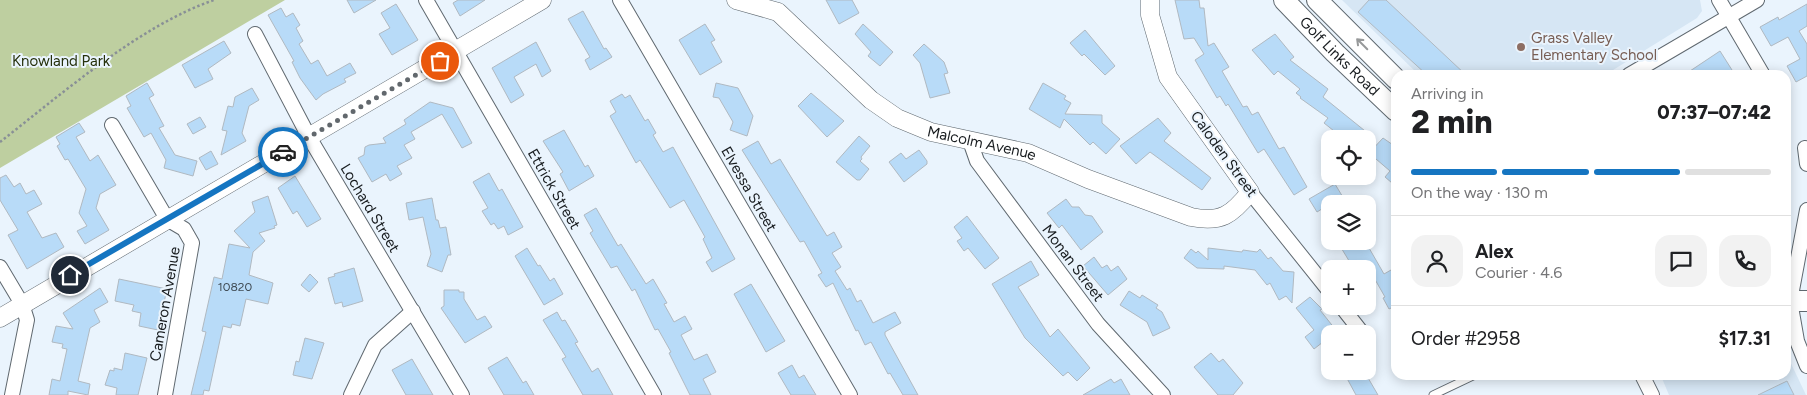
<!DOCTYPE html>
<html lang="en">
<head>
<meta charset="utf-8">
<style>
  body { margin:0; font-family:Figtree,sans-serif; background:#f2f2f2; color:#202124; height:100vh; display:flex; flex-direction:column; font-size:19px; white-space:nowrap }
  * { box-sizing:border-box; margin:0 }
  p { font-size:16px; color:#757577 }
  .icon { flex:none; width:28px; height:28px; fill:none; stroke:currentColor; stroke-width:2; stroke-linecap:round; stroke-linejoin:round }
  .map { position:relative; flex:1; overflow:hidden }
  .details { position:absolute; left:1391px; top:70px; width:400px; height:310px; display:flex; flex-direction:column; background:#fff; border-radius:15px; box-shadow:0 2px 12px #0003 }
  .details>* { flex:none }
  .fabs { position:absolute; left:1321px; top:130px; display:grid; gap:10px }
  .fabs a { display:grid; place-items:center; width:55px; height:55px; border-radius:10px; background:#fff; box-shadow:0 2px 12px #0003; font-size:25px }
  .pin { position:absolute; display:grid; place-items:center; width:42px; height:42px; color:#fff; margin:-21px; border:2px solid #fff; border-radius:50%; box-shadow:0 1px 5px #0007 }
  .courier { position:absolute; display:grid; place-items:center; width:50px; height:50px; margin:-25px; border:4px solid #1575c1; border-radius:50%; background:#fff; color:#222; box-shadow:0 1px 6px #0007 }
  .overview em { font-style:normal; font-weight:800 }
  .overview div { display:flex; flex-direction:column-reverse }
  .overview { display:flex; align-items:center; justify-content:space-between; height:85px; padding:0 20px }
  h1 { font-size:32px; font-weight:800; line-height:38px }
  .bar { display:grid; grid-template-columns:repeat(4,1fr); gap:8px 5px; align-content:center; height:60px; padding:0 20px }
  .bar i { height:6px; border-radius:4px; background:#e0e0e0 }
  .bar .selected { background:#1575c1 }
  .bar p { grid-column:span 4 }
  .line { display:flex; align-items:center; gap:12px; padding:0 20px; border-top:1px solid #e0e0e0 }
  .line div { flex:1 }
  .round { display:grid; place-items:center; flex:none; width:52px; height:52px; border-radius:15px; background:#f2f2f2 }
  .map>svg:first-child { display:block }
  .built { fill:#d6e6f4 }
  .green { fill:#becfa0 }
  .building { fill:#b8dbf8; stroke:#b0b9c1 }
  .lines { fill:none; stroke-linecap:round; stroke-linejoin:round }
  .service-casing { stroke:#606970; stroke-width:9 }
  .minor-casing { stroke:#606970; stroke-width:16 }
  .tertiary-casing { stroke:#606970; stroke-width:19 }
  .secondary-casing { stroke:#606970; stroke-width:22 }
  .path { stroke:#899096; stroke-width:2.5; stroke-dasharray:2.5 2.5; stroke-linecap:butt }
  .service { stroke:#fff; stroke-width:7 }
  .minor { stroke:#fff; stroke-width:14 }
  .tertiary { stroke:#fff; stroke-width:18 }
  .secondary { stroke:#fff; stroke-width:20 }
  .oneway { stroke:#97999a }
  .done { stroke:#62686d; stroke-width:5; stroke-dasharray:0 9 }
  .route { stroke:#1575c1; stroke-width:6 }
  .education-dot { fill:#8d6e63; stroke:#eaf4fd; stroke-width:2 }
  .labels { text-anchor:middle; dominant-baseline:central; stroke-width:4; stroke-linejoin:round; paint-order:stroke }
  .number-label { font-size:12px; fill:#404c55 }
  .education-label { font-size:15px; fill:#785e54; stroke:#eaf4fd; text-anchor:start }
  .street-label { font-size:15px; fill:#181c1f; stroke:#eaf4fd }
  .park-label { font-size:15px; fill:#25300b; stroke:#eaf4fd }
</style>
</head>
<body>
<div class="map">
<svg width="1807" height="395" viewBox="0 0 1807 395">
  <rect width="100%" height="100%" fill="#eaf4fd"/>
  <!-- built -->
  <g class="built">
    <polygon points="1342,0 1700,0 1702,11 1697,18 1605,75 1419,75"/>
    <polygon points="1786,353 1806,395 1669,395 1661,376 1786,375"/>
  </g>
  <!-- green -->
  <polygon class="green" points="0,0 285,0 0,168"/>
  <!-- building -->
  <g class="building">
    <polygon points="347,0 376,0 354,13"/>
    <polygon points="458,0 485,0 460,16 453,3"/>
    <polygon points="826,0 852,0 859,13 839,24"/>
    <polygon points="1175,0 1199,0 1200,8 1204,8 1208,46 1214,43 1229,67 1222,71 1243,107 1247,106 1252,115 1258,112 1279,149 1284,147 1307,187 1294,195 1264,149 1258,153 1228,104 1226,106 1220,96 1217,98 1195,60 1204,54 1194,38 1184,39"/>
    <polygon points="1369,0 1386,0 1466,75 1427,75 1358,12"/>
    <polygon points="396,4 418,40 392,55 379,34 390,28 381,13"/>
    <polygon points="1807,4 1807,26 1799,31 1807,44 1807,76 1796,82 1787,66 1800,59 1788,37 1771,46 1760,27 1778,17 1779,20"/>
    <polygon points="281,8 286,17 293,13 300,25 296,28 303,41 299,44 311,64 318,60 327,76 350,63 356,73 344,79 346,82 323,94 316,100 300,78 292,62 294,61 268,15"/>
    <polygon points="583,11 604,49 606,48 612,57 590,70 585,60 590,57 568,19"/>
    <polygon points="705,24 715,40 711,42 722,62 700,75 679,40"/>
    <polygon points="863,24 893,52 880,66 868,56 871,52 855,34"/>
    <polygon points="1085,30 1115,66 1105,75 1084,54 1082,56 1070,43"/>
    <polygon points="1275,34 1294,57 1290,60 1328,89 1323,97 1375,139 1344,139 1324,123 1328,118 1300,98 1301,97 1296,93 1300,89 1278,71 1274,75 1252,50"/>
    <polygon points="224,41 231,53 208,69 213,79 195,88 182,65"/>
    <polygon points="536,42 551,71 542,77 536,64 514,77 524,95 511,103 492,68"/>
    <polygon points="924,44 944,62 948,73 944,74 950,93 930,98 920,63 913,55"/>
    <polygon points="1720,51 1732,70 1724,75 1684,75"/>
    <polygon points="147,83 154,95 149,98 164,126 159,128 175,155 197,161 193,176 164,168 166,160 151,133 144,137 127,108 131,106 126,96"/>
    <polygon points="716,83 738,88 753,116 747,136 730,130 733,122 719,98 713,97"/>
    <polygon points="1043,83 1066,96 1064,99 1071,103 1065,114 1102,115 1102,123 1120,139 1106,154 1093,142 1090,145 1064,119 1060,128 1029,109"/>
    <polygon points="252,88 259,100 249,106 242,133 246,141 221,155 227,131 222,130 228,106 233,107 235,97"/>
    <polygon points="811,93 844,121 827,137 798,106"/>
    <polygon points="622,94 625,98 630,95 645,121 648,119 656,133 653,135 663,152 673,147 735,259 712,272 706,262 712,258 703,239 705,237 684,200 670,208 640,160 636,163 610,116 616,112 610,101"/>
    <polygon points="430,102 453,108 472,143 462,148 442,114 411,132 415,139 404,145 412,158 397,166 402,174 390,181 386,174 372,182 358,158 364,155 365,147 369,145 386,143 383,138 406,124 404,120"/>
    <polygon points="200,117 206,127 193,134 187,124"/>
    <polygon points="1158,118 1171,133 1164,141 1211,178 1202,190 1150,152 1136,164 1120,146"/>
    <polygon points="79,123 85,132 76,137 90,161 98,155 116,185 100,194 96,208 109,230 85,244 77,231 87,226 79,213 86,189 68,159 65,160 57,146 60,144 56,137"/>
    <polygon points="564,130 585,167 588,165 594,176 569,191 560,174 563,172 543,141"/>
    <polygon points="859,136 870,146 861,157 862,159 860,161 869,169 860,180 857,180 836,162"/>
    <polygon points="1383,138 1396,147 1396,178 1392,183 1385,177 1390,171 1369,153"/>
    <polygon points="758,141 771,164 780,159 827,236 834,232 842,247 832,253 841,267 835,271 847,290 850,288 857,302 861,300 873,323 895,312 901,323 885,332 885,335 918,395 903,395 890,373 888,374 871,342 865,345 858,330 856,331 833,283 826,287 818,275 822,273 804,241 800,242 742,150"/>
    <polygon points="919,150 927,161 927,164 904,182 889,162 901,153 906,159"/>
    <polygon points="211,151 218,164 206,170 199,158"/>
    <polygon points="489,173 499,191 502,189 523,227 508,235 504,226 498,229 494,223 491,225 482,211 488,208 473,182"/>
    <polygon points="6,175 14,187 20,183 26,194 34,190 42,204 27,212 42,238 56,233 64,247 27,269 8,235 18,230 0,200 0,178"/>
    <polygon points="295,176 321,219 307,227 297,211 293,214 278,188"/>
    <polygon points="1335,184 1347,204 1330,204 1317,212 1309,199"/>
    <polygon points="268,196 277,225 274,226 275,228 259,233 265,241 253,252 249,275 273,283 268,304 246,299 240,326 232,324 231,328 223,326 209,391 204,390 203,395 191,395 206,332 202,331 214,277 222,279 229,244 250,248 234,231 255,212 252,202"/>
    <polygon points="432,198 436,220 438,220 440,228 446,227 451,255 448,255 442,272 427,266 431,254 423,217 409,220 406,203"/>
    <polygon points="1066,199 1072,207 1079,207 1085,215 1092,216 1103,232 1081,250 1062,225 1059,228 1047,213"/>
    <polygon points="596,208 618,246 621,244 646,284 653,279 667,303 664,304 674,322 685,316 692,329 681,335 694,360 707,354 716,372 703,379 711,395 690,395 669,353 671,352 658,329 655,330 635,289 632,291 617,266 611,268 590,233 593,231 584,215"/>
    <polygon points="967,216 999,258 985,269 968,248 964,251 957,241 962,238 954,227"/>
    <polygon points="1337,241 1365,241 1384,274 1391,270 1396,279 1396,316 1391,308 1389,309 1383,298 1385,297 1373,276 1368,279 1368,269 1354,269"/>
    <polygon points="527,248 538,266 540,265 550,281 554,278 563,294 544,305 515,256"/>
    <polygon points="1208,248 1242,252 1243,250 1257,252 1260,249 1268,259 1271,257 1283,271 1294,272 1292,303 1286,296 1279,300 1270,283 1267,285 1255,270 1224,266 1224,269 1197,268 1184,258 1191,249 1196,253 1198,251 1208,260"/>
    <polygon points="1094,257 1102,268 1107,265 1111,271 1118,266 1127,279 1108,295 1083,266"/>
    <polygon points="1031,261 1039,275 1018,287 1050,337 1058,329 1090,368 1077,381 1068,372 1063,376 1025,338 992,284"/>
    <polygon points="354,268 363,301 343,307 342,302 335,304 328,278 335,276 334,274"/>
    <polygon points="310,274 318,282 309,292 301,285"/>
    <polygon points="119,279 167,289 158,330 139,326 141,313 132,311 134,305 115,301"/>
    <polygon points="751,284 785,341 766,352 734,294"/>
    <polygon points="100,288 108,302 94,310 100,322 90,328 78,381 90,384 88,395 68,391 68,395 49,395 52,379 60,381 67,349 62,348 63,344 52,342 56,326 73,329 63,313"/>
    <polygon points="444,290 459,290 459,292 464,292 464,299 477,320 485,316 492,327 465,343 441,308 444,306"/>
    <polygon points="1129,291 1140,298 1142,295 1158,305 1156,308 1162,312 1170,328 1153,336 1147,322 1120,305"/>
    <polygon points="1310,297 1322,309 1320,310 1339,334 1330,334 1330,350 1323,342 1314,349 1305,337 1314,330 1296,308"/>
    <polygon points="557,312 562,321 565,320 578,342 575,343 592,372 598,368 613,395 583,395 562,359 566,357 543,320"/>
    <polygon points="305,338 324,343 312,379 293,375 296,361 299,362"/>
    <polygon points="125,353 147,358 138,395 116,395 117,388 105,385 110,370 114,371 114,368 122,370"/>
    <polygon points="1211,353 1219,362 1223,359 1243,383 1233,395 1218,395 1194,367"/>
    <polygon points="507,357 523,383 526,381 534,395 504,395 488,368"/>
    <polygon points="412,359 433,395 406,395 392,370"/>
    <polygon points="792,365 799,378 804,375 816,395 791,395 778,373"/>
    <polygon points="1343,371 1364,371 1378,395 1356,395"/>
    <polygon points="1111,379 1114,383 1121,379 1130,395 1083,395"/>
    <polygon points="1787,381 1794,395 1758,395"/>
  </g>
  <g class="lines">
    <!-- service casing -->
    <g class="service-casing">
      <polyline id="service" points="1433,395 1475,375"/>
    </g>
    <!-- minor casing -->
    <g class="minor-casing">
      <g id="minor">
        <polyline points="426,0 654,395"/>
        <polyline points="620,0 850,395"/>
        <polyline points="1719,0 1763,75"/>
        <polyline points="255,34 309,137 462,395"/>
        <polyline points="1629,75 1757,0"/>
        <polyline points="112,125 167,219 184,229 192,243 165,395"/>
        <polyline points="970,141 977,161 1098,324 1163,395"/>
        <polyline points="1805,148 1807,164"/>
        <polyline points="1250,192 1330,292"/>
        <polyline points="1807,210 1790,301 1797,341 1807,366"/>
        <polyline points="0,267 22,304 27,320 12,395"/>
        <polyline points="1341,306 1363,334"/>
        <polyline points="1642,375 1652,395"/>
        <polyline points="351,395 375,345 413,311"/>
      </g>
    </g>
    <!-- tertiary casing -->
    <g class="tertiary-casing">
      <g id="tertiary">
        <path id="s1" d="M736,0L778,12L871,100L897,118L931,132L1028,153L1088,179L1191,217C1221,223 1232,215 1250,192L1168,77L1150,15V0"/>
        <polyline points="0,318 542,0"/>
      </g>
    </g>
    <!-- secondary casing -->
    <g class="secondary-casing">
      <g id="secondary">
        <path id="s2" d="M1284,0L1335,53L1396,111"/>
        <polyline points="1317,0 1396,79"/>
        <polyline points="1786,301 1807,301"/>
      </g>
    </g>
    <!-- path -->
    <path class="path" d="M0,142C63,93 139,26 214,0"/>
    <!-- service -->
    <use href="#service" class="service"/>
    <!-- minor -->
    <use href="#minor" class="minor"/>
    <!-- tertiary -->
    <use href="#tertiary" class="tertiary"/>
    <!-- secondary -->
    <use href="#secondary" class="secondary"/>
  </g>
  <!-- one-way arrows -->
  <defs><path id="oneway-shaft" d="M-6 0H5M1.5-3L5.5 0L1.5 3" fill="none" stroke-width="1.6" stroke-linecap="round" stroke-linejoin="round" transform="scale(1.25)"/></defs>
  <use class="oneway" href="#oneway-shaft" transform="translate(1362 44) rotate(-135)"/>
  <g class="lines">
    <!-- done -->
    <polyline class="done" points="283,152 440,61"/>
    <!-- route -->
    <polyline class="route" points="70,275 283,152"/>
  </g>
  <!-- markers -->
  <circle class="education-dot" cx="1521" cy="47" r="5"/>
  <g class="labels">
    <!-- number labels -->
    <g class="number-label">
      <text x="235" y="287">10820</text>
    </g>
    <!-- education labels -->
    <g class="education-label">
      <text x="1531" y="38">Grass Valley<tspan x="1531" dy="17">Elementary School</tspan></text>
    </g>
    <!-- street labels -->
    <g class="street-label">
      <text stroke="none"><textPath href="#s2" startOffset="79">Golf Links Road</textPath></text>
      <text stroke="none"><textPath href="#s1" startOffset="292">Malcolm Avenue</textPath></text>
      <text transform="translate(1224 154) rotate(54)">Caloden Street</text>
      <text transform="translate(554 189) rotate(60)">Ettrick Street</text>
      <text transform="translate(749 189) rotate(60)">Elvessa Street</text>
      <text transform="translate(370 208) rotate(59)">Lochard Street</text>
      <text transform="translate(1073 263) rotate(53)">Monan Street</text>
      <text transform="translate(165 304) rotate(-80)">Cameron Avenue</text>
    </g>
    <!-- park labels -->
    <g class="park-label">
      <text x="61" y="61">Knowland Park</text>
    </g>
  </g>
</svg>
<div class="fabs">
<a><svg class="icon" aria-label="locate" viewBox="0 0 24 24"><circle cx="12" cy="12" r="6"/><path d="M12 2v4M12 18v4M2 12h4M18 12h4"/></svg></a>
<a><svg class="icon" aria-label="layers" viewBox="0 0 24 24"><path d="M12 4l9 5-9 5-9-5zM3 14l9 5 9-5"/></svg></a>
<a>+</a>
<a>−</a>
</div>
<div class="pin" style="left:440px;top:61px;background:#ea580c"><svg class="icon" aria-label="bag" viewBox="0 0 24 24"><path d="M5 8h14l-1 12H6zM9 8a3 3 0 0 1 6 0"/></svg></div>
<div class="pin" style="left:70px;top:275px;background:#1f2937"><svg class="icon" aria-label="home" viewBox="0 0 24 24"><path d="M3 11l9-7 9 7M6 9v11h12V9"/></svg></div>
<div class="courier" style="left:283px;top:152px"><svg class="icon" aria-label="car" viewBox="0 0 24 24"><path d="M5 17H2v-5l4-1 3-4h7l3 4 3 1v5h-3M9 17h6M6 11h13"/><circle cx="7" cy="17" r="2"/><circle cx="17" cy="17" r="2"/></svg></div>
<section class="details">
<div class="overview"><div><h1>2 min</h1><p>Arriving in</p></div><em>07:37–07:42</em></div>
<div class="bar"><i class="selected"></i><i class="selected"></i><i class="selected"></i><i></i><p>On the way · 130 m</p></div>
<div class="line" style="height:90px"><a class="round"><svg class="icon" aria-label="person" viewBox="0 0 24 24"><circle cx="12" cy="8" r="4"/><path d="M4 21q1-7 8-7t8 7"/></svg></a><div><b>Alex</b><p>Courier · 4.6</p></div><a class="round"><svg class="icon" aria-label="chat" viewBox="0 0 24 24"><path d="M4 5h16v11H9l-5 4z"/></svg></a><a class="round"><svg class="icon" aria-label="phone" viewBox="0 0 24 24"><path d="M5 4h4l2 5-3 2q2 4 5 5l2-3 5 2v4C11 20 4 13 5 4z"/></svg></a></div>
<div class="line" style="height:65px"><div>Order #2958</div><b>$17.31</b></div>
</section>
</div>
</body>
</html>
